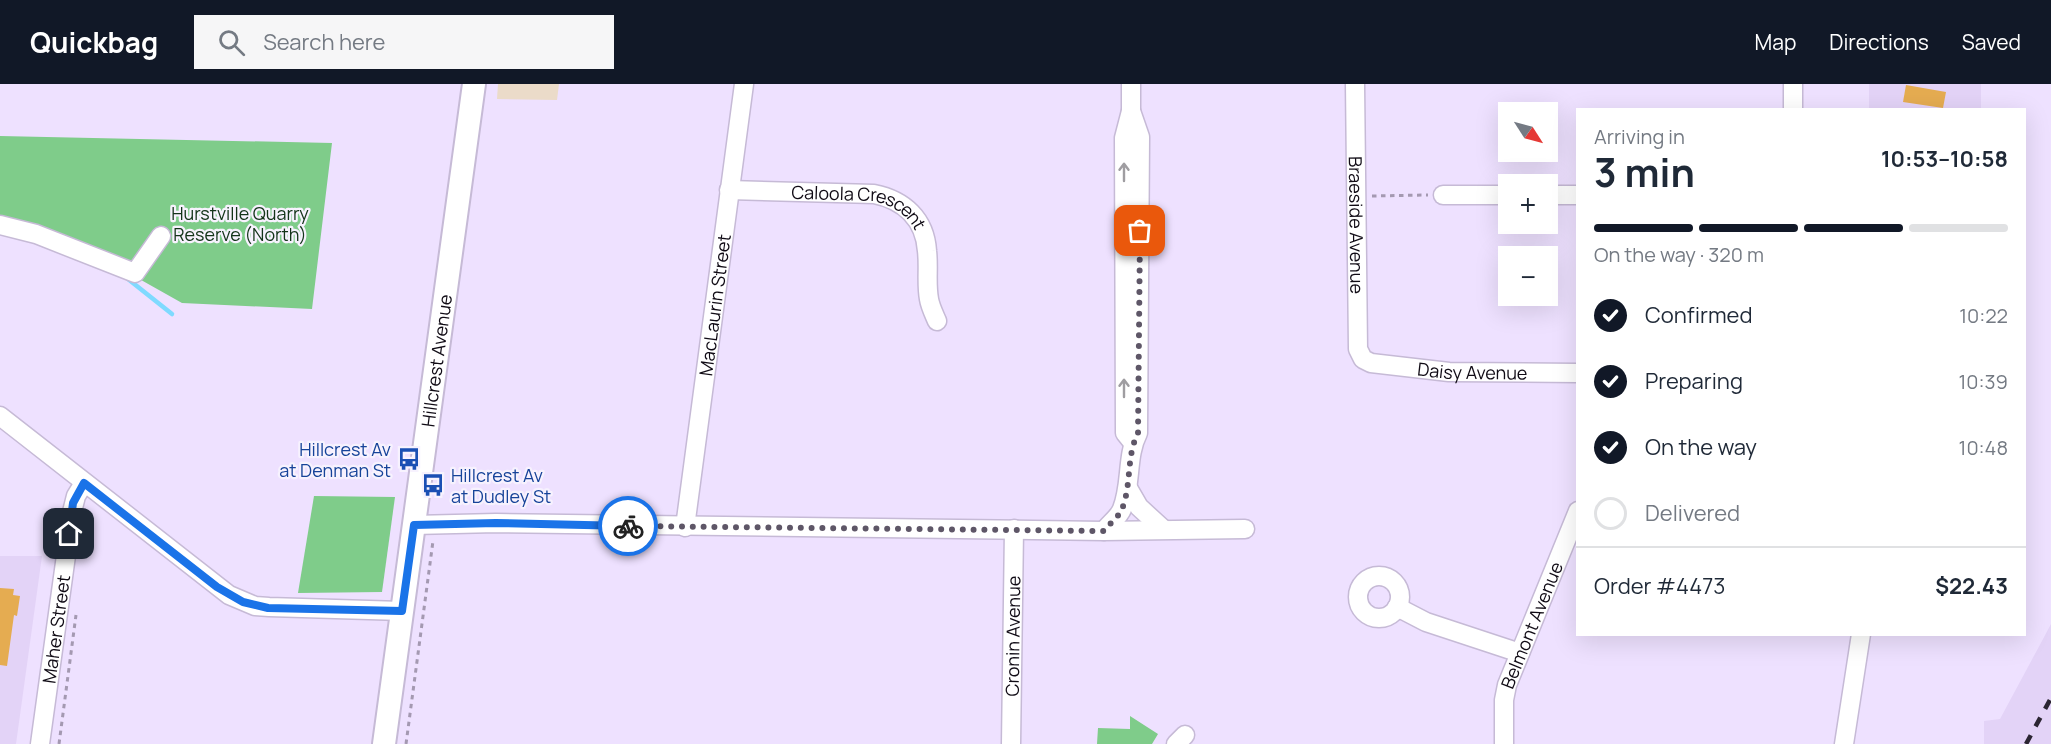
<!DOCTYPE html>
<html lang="en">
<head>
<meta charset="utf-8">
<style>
  body { margin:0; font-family:Manrope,sans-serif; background:#f6f6f7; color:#1f2937; height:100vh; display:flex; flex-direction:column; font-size:22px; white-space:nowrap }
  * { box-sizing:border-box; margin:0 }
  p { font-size:20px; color:#747a83 }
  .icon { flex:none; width:33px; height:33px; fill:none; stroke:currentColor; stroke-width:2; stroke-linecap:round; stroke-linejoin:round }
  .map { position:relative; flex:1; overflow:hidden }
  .side { position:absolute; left:1576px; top:24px; width:450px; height:528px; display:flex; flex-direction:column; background:#fff; border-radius:0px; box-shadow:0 6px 24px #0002 }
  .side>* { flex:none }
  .needle { width:39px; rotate:126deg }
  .fabs { position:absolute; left:1498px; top:18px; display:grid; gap:12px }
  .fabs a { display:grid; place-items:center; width:60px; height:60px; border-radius:0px; background:#fff; box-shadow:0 6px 24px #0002; font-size:30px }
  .pin { position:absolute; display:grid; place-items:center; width:51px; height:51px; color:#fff; margin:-26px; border-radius:12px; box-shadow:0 3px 9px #0006 }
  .courier { position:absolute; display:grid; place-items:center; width:60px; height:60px; margin:-30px; border:4px solid #1a73e8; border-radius:50%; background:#fff; color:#222; box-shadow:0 2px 8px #0007 }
  .overview em { font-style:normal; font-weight:700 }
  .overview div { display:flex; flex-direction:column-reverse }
  .overview { display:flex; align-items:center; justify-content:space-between; height:102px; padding:0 18px }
  h1 { font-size:39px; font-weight:700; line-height:45px }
  .bar { display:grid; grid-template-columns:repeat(4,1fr); gap:9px 6px; align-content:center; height:72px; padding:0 18px }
  .bar i { height:8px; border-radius:4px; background:#e0e1e3 }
  .bar .current { background:#111827 }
  .bar p { grid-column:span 4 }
  .line { display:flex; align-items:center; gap:15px; padding:0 18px; border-top:2px solid #e0e1e3 }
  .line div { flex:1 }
  ol { padding:0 18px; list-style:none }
  li { display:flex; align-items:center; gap:18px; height:66px }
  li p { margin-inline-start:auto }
  li .icon { padding:6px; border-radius:50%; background:#111827; color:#fff; stroke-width:4 }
  li:last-child { color:#747a83 }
  li i { width:33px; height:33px; border:3px solid #e0e1e3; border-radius:50% }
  header { display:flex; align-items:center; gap:36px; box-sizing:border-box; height:84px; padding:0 30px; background:#111827; color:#fff }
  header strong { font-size:28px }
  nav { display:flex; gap:33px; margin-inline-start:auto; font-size:21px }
  .search { width:420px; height:54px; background:#f6f6f7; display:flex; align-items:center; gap:15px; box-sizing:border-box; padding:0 21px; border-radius:0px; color:#747a83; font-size:22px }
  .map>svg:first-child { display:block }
  .commercial { fill:#ebdbc9 }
  .built { fill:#e3d3f7 }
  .green { fill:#7fcc8a }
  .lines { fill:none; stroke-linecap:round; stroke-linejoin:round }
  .stream { stroke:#7fdaff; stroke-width:4.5 }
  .building { fill:#e5ac51 }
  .minor-casing { stroke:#c6bad6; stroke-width:21 }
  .major-casing { stroke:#c6bad6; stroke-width:26 }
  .path { stroke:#a499b1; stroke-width:3; stroke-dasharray:4.5 4.5; stroke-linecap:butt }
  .minor { stroke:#fff; stroke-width:18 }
  .major { stroke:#fff; stroke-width:22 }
  .rail { stroke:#2b2532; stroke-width:4.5; stroke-dasharray:10 10; stroke-linecap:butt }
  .oneway { stroke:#9f9da1 }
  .done { stroke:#5e5667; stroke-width:6; stroke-dasharray:0 10.8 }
  .route { stroke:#1a73e8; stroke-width:8 }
  .labels { text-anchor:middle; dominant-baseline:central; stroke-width:4.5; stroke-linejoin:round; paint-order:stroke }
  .park-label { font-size:18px; fill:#133419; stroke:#f7f2fe }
  .street-label { font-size:18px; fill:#100b15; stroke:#f7f2fe }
  .transit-label { font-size:18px; fill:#164399; stroke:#f7f2fe; text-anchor:end }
</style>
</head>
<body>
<header>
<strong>Quickbag</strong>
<div class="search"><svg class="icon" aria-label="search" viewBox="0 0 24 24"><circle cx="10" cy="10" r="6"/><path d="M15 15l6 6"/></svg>Search here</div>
<nav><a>Map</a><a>Directions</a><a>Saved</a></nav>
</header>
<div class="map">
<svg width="2051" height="660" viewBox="0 0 2051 660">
  <rect width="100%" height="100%" fill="#eee1ff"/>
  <!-- commercial -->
  <polygon class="commercial" points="498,0 559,0 557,16 497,15"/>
  <!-- built -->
  <g class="built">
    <rect x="1869" y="0" width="112" height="25"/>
    <polygon points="0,472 42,472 16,660 0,660"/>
    <polygon points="2051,540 2051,660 1984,660 1984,637 2000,635"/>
  </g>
  <!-- green -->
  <g class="green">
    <polygon points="0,52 332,59 312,225 182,219 54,147 0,133"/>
    <polygon points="314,412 395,413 382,508 298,509"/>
    <polygon points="1130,632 1158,650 1152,660 1097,660 1098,644 1130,645"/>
  </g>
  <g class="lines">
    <!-- stream -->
    <polyline class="stream" points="128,195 172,230"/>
  </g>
  <!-- building -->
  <g class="building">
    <polygon points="1906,1 1946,8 1943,24 1903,18"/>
    <polygon points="0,504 14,505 13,511 20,512 17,532 14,531 7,582 0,581"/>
  </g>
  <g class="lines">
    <!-- minor casing -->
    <g class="minor-casing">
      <g id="minor">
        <polyline points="1131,0 1131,27 1124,54 1125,349 1133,359"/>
        <path id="s1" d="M1355,0L1358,265L1363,275L1371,279L1449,288L1578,289"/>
        <polyline points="1793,0 1793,26"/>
        <path id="s2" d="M729,106L874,110C904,116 925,135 927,167C929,183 926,199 929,215C930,222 934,230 937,237"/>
        <polyline points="1443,111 1509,111"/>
        <polyline points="1548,111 1578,111"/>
        <polyline points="0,141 36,150 135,189 161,152"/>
        <polyline points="0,332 229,511 255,522 269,523 402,527"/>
        <polyline points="1128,404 1139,423 1163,445"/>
        <polyline points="414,441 496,439 1104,447 1245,445"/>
        <path id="s3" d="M685,443L744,0"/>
        <path d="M1104,447C1109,440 1119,433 1122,425C1132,400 1126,372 1138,349L1140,53L1131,27"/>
        <circle cx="1379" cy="513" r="21"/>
        <polyline points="1397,523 1426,538 1520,569"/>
        <path id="s4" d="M40,660L72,428L76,412L84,399"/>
        <path id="s5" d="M1011,660L1014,445"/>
        <polyline points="1176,660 1185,651"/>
        <path id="s6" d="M1504,660V616L1507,601L1578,427"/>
        <polyline points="1844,660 1861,550"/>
      </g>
    </g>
    <!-- major casing -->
    <g class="major-casing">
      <g id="major">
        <path id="s7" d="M384,660L474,0"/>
      </g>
    </g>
    <!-- path -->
    <g class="path">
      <polyline points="1372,112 1428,111"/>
      <polyline points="59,660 76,531"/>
      <polyline points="406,660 433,457"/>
    </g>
    <!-- minor -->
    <use href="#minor" class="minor"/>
    <!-- major -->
    <use href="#major" class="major"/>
    <!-- rail -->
    <polyline class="rail" points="2026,660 2051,614"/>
  </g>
  <!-- one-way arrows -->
  <defs><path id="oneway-shaft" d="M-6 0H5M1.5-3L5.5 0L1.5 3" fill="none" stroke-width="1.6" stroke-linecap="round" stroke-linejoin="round" transform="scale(1.5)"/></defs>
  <g class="oneway">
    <use href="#oneway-shaft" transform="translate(1124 88) rotate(-90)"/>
    <use href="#oneway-shaft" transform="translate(1124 304) rotate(-90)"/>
  </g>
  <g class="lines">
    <!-- done -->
    <path class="done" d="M628,442L1104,447C1109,440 1119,433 1122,425C1132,400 1126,372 1138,349L1140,147"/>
    <!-- route -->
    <polyline class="route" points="69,450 73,419 84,399 217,503 243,518 268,524 402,527 414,441 496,439 628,442"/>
  </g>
  <!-- icons -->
  <defs>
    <g id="bus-bare" transform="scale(1.8)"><path d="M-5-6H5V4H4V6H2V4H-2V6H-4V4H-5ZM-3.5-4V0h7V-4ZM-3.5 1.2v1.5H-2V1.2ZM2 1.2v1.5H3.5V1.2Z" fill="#1a4fb4" stroke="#f7f2fe" stroke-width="2.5" paint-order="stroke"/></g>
  </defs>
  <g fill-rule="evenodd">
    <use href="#bus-bare" x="409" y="375"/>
    <use href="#bus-bare" x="433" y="401"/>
  </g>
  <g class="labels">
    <!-- park labels -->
    <g class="park-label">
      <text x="240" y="129">Hurstville Quarry<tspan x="240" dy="21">Reserve (North)</tspan></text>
    </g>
    <!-- street labels -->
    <g class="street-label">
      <text stroke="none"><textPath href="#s2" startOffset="134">Caloola Crescent</textPath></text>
      <text stroke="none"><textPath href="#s1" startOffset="141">Braeside Avenue</textPath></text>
      <text stroke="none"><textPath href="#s3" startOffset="224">MacLaurin Street</textPath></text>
      <text stroke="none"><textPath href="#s7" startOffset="387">Hillcrest Avenue</textPath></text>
      <text stroke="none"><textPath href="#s1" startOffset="387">Daisy Avenue</textPath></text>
      <text stroke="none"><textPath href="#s6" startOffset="124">Belmont Avenue</textPath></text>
      <text stroke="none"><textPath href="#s4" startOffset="116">Maher Street</textPath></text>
      <text stroke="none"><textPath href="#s5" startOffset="108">Cronin Avenue</textPath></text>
    </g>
    <!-- transit labels -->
    <g class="transit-label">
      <text x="391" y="365">Hillcrest Av<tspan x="391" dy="21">at Denman St</tspan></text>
      <text x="451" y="391" text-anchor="start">Hillcrest Av<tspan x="451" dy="21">at Dudley St</tspan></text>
    </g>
  </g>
</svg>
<div class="fabs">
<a><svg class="needle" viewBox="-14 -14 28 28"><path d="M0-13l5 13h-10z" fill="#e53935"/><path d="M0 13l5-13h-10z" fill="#747a83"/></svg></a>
<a>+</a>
<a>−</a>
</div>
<div class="pin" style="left:1140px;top:147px;background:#ea580c"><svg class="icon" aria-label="bag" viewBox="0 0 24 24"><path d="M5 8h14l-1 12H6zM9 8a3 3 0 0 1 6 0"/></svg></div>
<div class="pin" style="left:69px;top:450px;background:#1f2937"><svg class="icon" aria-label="home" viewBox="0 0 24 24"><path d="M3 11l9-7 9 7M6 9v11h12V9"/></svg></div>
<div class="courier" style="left:628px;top:442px"><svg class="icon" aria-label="bike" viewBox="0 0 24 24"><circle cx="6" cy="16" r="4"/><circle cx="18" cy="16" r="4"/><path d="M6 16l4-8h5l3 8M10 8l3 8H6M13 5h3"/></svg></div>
<section class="side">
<div class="overview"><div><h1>3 min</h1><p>Arriving in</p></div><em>10:53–10:58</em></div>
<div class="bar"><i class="current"></i><i class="current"></i><i class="current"></i><i></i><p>On the way · 320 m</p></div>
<ol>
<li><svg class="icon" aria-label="check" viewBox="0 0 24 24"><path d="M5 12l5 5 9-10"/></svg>Confirmed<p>10:22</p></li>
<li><svg class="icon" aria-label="check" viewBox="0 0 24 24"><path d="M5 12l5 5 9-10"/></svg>Preparing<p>10:39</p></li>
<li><svg class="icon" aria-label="check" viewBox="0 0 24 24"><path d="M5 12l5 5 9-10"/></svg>On the way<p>10:48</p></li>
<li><i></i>Delivered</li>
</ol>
<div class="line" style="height:78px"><div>Order #4473</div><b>$22.43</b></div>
</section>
</div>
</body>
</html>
